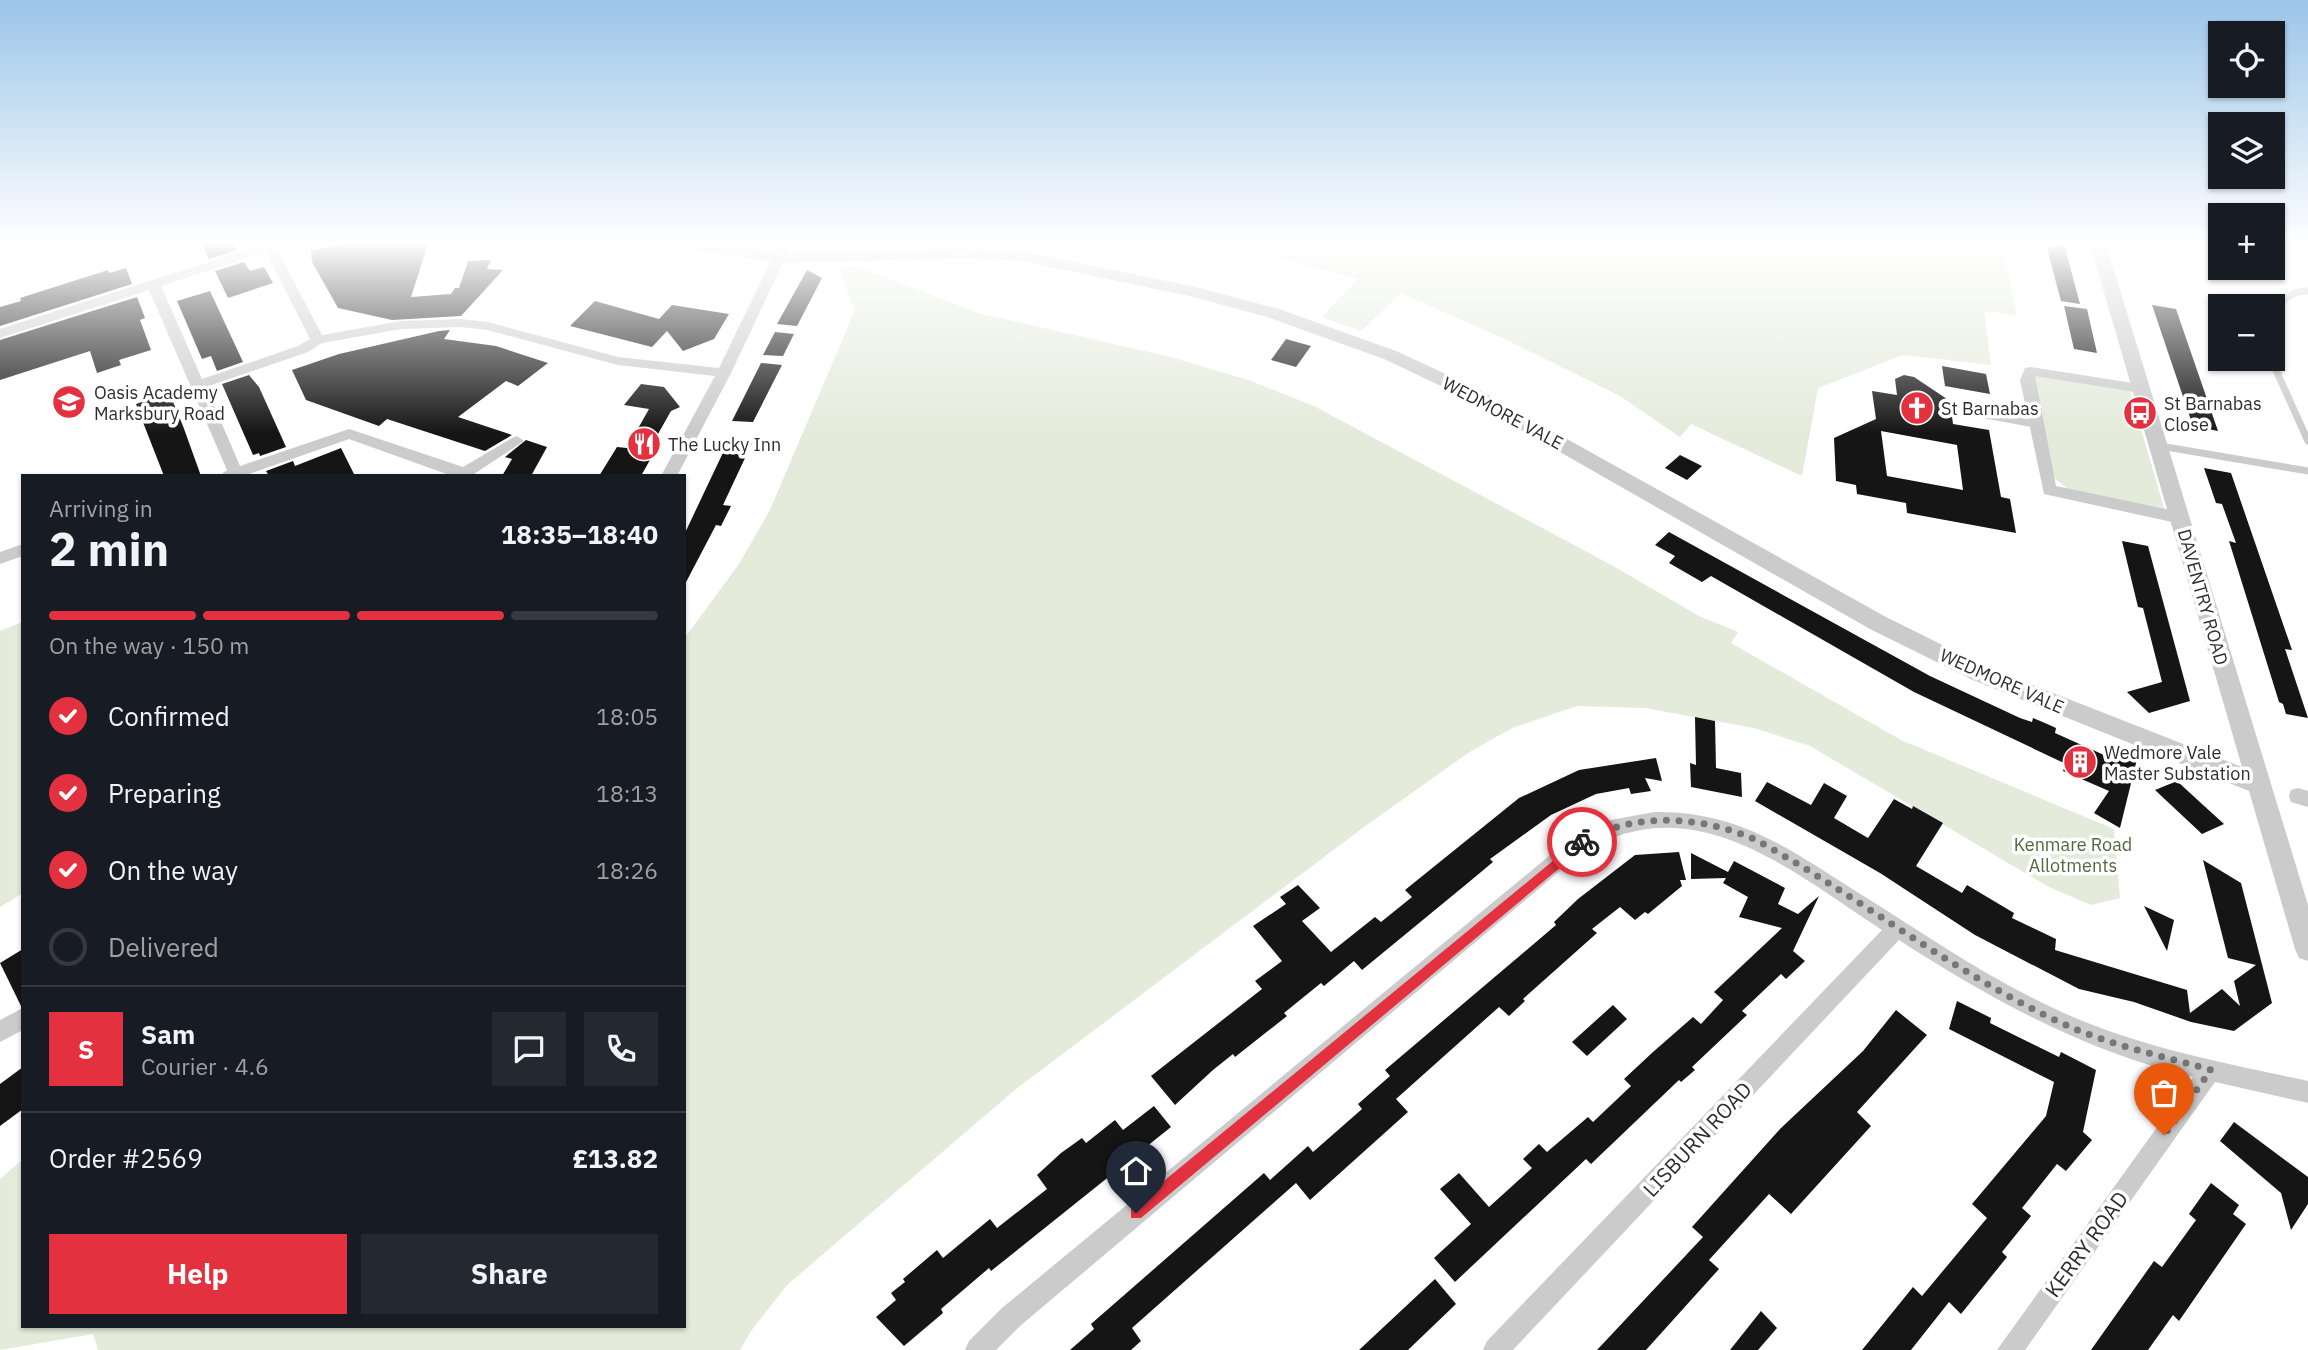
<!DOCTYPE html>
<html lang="en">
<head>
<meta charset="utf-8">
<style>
  body { margin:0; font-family:"IBM Plex Sans",sans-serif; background:#242831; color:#f1f3f6; height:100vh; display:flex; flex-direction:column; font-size:26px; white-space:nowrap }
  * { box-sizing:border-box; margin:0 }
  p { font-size:23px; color:#9ea1a6 }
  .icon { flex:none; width:38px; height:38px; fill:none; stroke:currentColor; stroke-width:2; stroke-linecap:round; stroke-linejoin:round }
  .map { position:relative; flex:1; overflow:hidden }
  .drawer { position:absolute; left:21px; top:474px; width:665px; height:854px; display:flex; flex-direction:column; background:#171b24; border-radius:0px; box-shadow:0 2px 5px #0004 }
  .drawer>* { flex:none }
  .buttons { position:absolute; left:2208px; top:21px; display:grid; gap:14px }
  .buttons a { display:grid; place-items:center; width:77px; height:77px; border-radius:0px; background:#171b24; box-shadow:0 2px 5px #0004; font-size:35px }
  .pin { position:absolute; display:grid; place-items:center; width:60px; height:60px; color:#fff; margin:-72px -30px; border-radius:50% 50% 50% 0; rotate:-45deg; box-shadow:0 0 7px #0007 }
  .pin .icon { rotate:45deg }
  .courier { position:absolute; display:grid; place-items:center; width:70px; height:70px; margin:-35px; border:5px solid #e4313f; border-radius:50%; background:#fff; color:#222; box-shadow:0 2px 9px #0007 }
  .summary em { font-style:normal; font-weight:700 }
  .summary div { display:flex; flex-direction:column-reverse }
  .summary { display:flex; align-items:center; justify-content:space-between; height:119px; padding:0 28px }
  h1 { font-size:46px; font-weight:700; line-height:52px }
  .bar { display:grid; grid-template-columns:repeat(4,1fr); gap:10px 7px; align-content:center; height:84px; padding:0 28px }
  .bar i { height:9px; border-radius:5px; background:#363941 }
  .bar .current { background:#e4313f }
  .bar p { grid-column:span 4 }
  .line { display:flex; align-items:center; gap:18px; padding:0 28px; border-top:2px solid #363941 }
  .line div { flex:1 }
  .round { display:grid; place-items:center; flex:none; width:74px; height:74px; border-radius:0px; background:#242831 }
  ol { padding:0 28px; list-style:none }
  li { display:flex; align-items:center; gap:21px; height:77px }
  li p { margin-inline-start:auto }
  li .icon { padding:7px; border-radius:50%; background:#e4313f; color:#fff; stroke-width:4 }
  li:last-child { color:#9ea1a6 }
  li i { width:38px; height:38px; border:4px solid #363941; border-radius:50% }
  .button { display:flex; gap:14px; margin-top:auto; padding:14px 28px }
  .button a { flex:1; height:80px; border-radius:0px; background:#e4313f; color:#fff; font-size:28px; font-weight:700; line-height:80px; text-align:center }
  .button a+a { background:#242831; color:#f1f3f6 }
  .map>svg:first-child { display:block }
  .green { fill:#e4ebdb }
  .building { fill:#151515; fill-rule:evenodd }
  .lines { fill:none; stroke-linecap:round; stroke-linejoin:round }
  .service { stroke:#cbcbcb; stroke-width:7 }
  .minor { fill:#cbcbcb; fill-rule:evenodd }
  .tertiary { fill:#cbcbcb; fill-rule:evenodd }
  .route { fill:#e4313f }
  .done { stroke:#777; stroke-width:7; stroke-dasharray:0 12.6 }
  .labels { text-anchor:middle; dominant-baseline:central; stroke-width:7; stroke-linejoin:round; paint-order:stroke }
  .poi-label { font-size:18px; fill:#2e2e2e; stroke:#fff; text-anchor:start }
  .street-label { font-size:18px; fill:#2e2e2e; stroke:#fff }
  .park-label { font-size:18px; fill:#51693b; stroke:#fff }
  .near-street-label { font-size:21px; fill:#2e2e2e; stroke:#fff }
</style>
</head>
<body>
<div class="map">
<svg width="2308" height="1350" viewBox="0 0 2308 1350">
  <rect width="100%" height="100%" fill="#fff"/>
  <!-- green -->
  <g class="green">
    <polygon points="1228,244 2002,244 2017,315 1984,311 1991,365 1903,355 1818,388 1802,476 1691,424 1680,437 1620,396 1507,340 1401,293 1361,331 1322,317 1358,279"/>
    <polygon points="856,266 978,313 1171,357 1251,381 1314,406 1615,567 1699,616 1738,632 1731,643 1901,740 2114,829 2120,898 2091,905 2049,887 1810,746 1754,728 1645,708 1577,706 1512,728 1468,753 1364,827 1016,1089 787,1285 751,1331 740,1350 98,1350 93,1334 0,1350 0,1179 23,1159 23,1326 684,1326 684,639 739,564 770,510 855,310 838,268"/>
    <polygon points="2032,374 2130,391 2164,508 2069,490 2052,476"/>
    <polygon points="23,622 23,893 0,907 0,631"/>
  </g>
  <!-- building -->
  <g class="building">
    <polygon points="202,244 233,244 237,250 209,259"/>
    <polygon points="341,244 428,244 411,297 451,294 455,288 459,288 468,261 491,260 487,269 503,270 461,316 392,320 338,308 312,262 311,251"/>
    <polygon points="2064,244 2080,304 2061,301 2047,248"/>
    <polygon points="244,262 250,271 264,267 273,283 228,298 215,271"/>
    <polygon points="126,268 132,284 0,326 0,307 21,301 20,298 108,270 109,273"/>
    <polygon points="807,270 822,278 797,326 777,324"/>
    <polygon points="210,291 243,362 217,371 211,356 202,359 177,301"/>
    <polygon points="137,297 145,318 140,320 151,350 119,360 121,365 97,373 90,351 0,380 0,340"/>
    <polygon points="595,301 659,319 672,305 729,314 714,339 683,351 667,331 652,347 570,326"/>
    <polygon points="2152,305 2176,309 2218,431 2193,426"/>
    <polygon points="2064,306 2087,309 2097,353 2074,349"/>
    <polygon points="439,331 450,330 444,339 496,346 548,363 518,386 506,381 458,417 512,435 485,451 387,419 379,426 306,400 292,370 339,354"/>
    <polygon points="775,332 794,334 783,356 763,355"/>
    <polygon points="1286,339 1311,346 1296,367 1271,360"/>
    <polygon points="761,363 782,365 753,422 732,421"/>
    <polygon points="1942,366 1986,374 1990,394 1945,386"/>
    <polygon points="249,375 259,387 286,447 260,456 259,453 253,455 222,384"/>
    <path d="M1904,375L1914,377L1950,401L1953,424L1989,430L2001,497L2010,499L2016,533L1907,513L1906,503L1857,494L1856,485L1836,481L1834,438L1876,419L1872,391L1897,395L1895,379ZM1881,431L1957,445L1963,490L1887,476Z"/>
    <polygon points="641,384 664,387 680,407 671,411 654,441 660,442 641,476 599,476 617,447 627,448 649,409 624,405"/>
    <polygon points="169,392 183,426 201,476 164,476 146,430 136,404"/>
    <polygon points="526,440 547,447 531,476 502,476 512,459 505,457"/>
    <polygon points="729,440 753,441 723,505 731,506 721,526 716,525 684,586 684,535"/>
    <polygon points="341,448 355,476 269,476 266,471 293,461 295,466"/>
    <polygon points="1680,455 1702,466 1687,480 1665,468"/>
    <polygon points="2204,468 2231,473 2292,650 2285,649 2308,718 2286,714 2283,704 2279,702 2229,541 2236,543 2222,504 2216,503"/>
    <polygon points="1669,532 1930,676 2020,718 2032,722 2033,718 2045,723 2056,728 2055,733 2104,755 2106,750 2130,760 2139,751 2120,828 2094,813 2109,791 2063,771 2066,764 1914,692 1711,576 1702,582 1669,563 1675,556 1655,545"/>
    <polygon points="2122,541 2148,546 2190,701 2149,713 2127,692 2162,682 2143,608 2138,607"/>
    <polygon points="1695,717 1715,721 1716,768 1741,773 1742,797 1691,787 1690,763 1696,765"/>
    <polygon points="1656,758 1662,781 1645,778 1651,791 1631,794 1629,788 1596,794 1551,815 1490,859 1493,862 1469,882 1362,970 1354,961 1324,986 1321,983 1284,1013 1287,1016 1235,1057 1233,1054 1213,1070 1175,1105 1151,1076 1262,989 1255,981 1282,961 1253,926 1286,904 1280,897 1298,885 1320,908 1302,921 1331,952 1375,917 1381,922 1412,897 1405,890 1519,798 1579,770"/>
    <polygon points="2177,781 2202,804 2224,824 2202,834 2155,790"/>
    <polygon points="1767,782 1811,805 1824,783 1847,796 1834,818 1868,838 1894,799 1912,809 1913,806 1943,823 1916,866 1962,893 1967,885 2014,913 2012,918 2056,939 2055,950 2187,990 2190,1013 2222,989 2240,1006 2234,981 2256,965 2228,958 2203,860 2241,883 2272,1003 2234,1031 2191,1022 2134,1002 2079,989 1975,935 1880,873 1755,801"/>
    <polygon points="1679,852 1686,880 1680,880 1682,886 1648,914 1645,912 1635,920 1620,907 1592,929 1597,933 1523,999 1525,1001 1509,1016 1499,1007 1396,1099 1408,1112 1310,1200 1296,1183 1132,1328 1141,1341 1131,1350 1070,1350 1094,1329 1091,1324 1264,1173 1270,1180 1308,1146 1313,1152 1362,1109 1358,1104 1390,1076 1385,1070 1556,925 1554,922 1578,899 1635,855"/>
    <polygon points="1691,853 1728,872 1734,861 1785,888 1778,904 1798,914 1819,896 1793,951 1805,961 1786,979 1781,974 1742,1011 1747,1015 1692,1067 1695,1070 1681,1082 1679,1080 1591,1164 1586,1159 1455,1282 1434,1258 1471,1224 1440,1189 1459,1173 1489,1207 1532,1168 1523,1159 1539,1144 1547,1152 1588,1117 1593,1122 1631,1086 1624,1079 1653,1052 1693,1017 1701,1024 1723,1000 1714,992 1782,928 1739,917 1748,897 1723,883 1726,878 1691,879"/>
    <polygon points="2144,906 2174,920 2167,951"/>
    <polygon points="23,949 23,1006 21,1006 0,963"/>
    <polygon points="1957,1001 1991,1018 1990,1023 2059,1057 2061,1052 2096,1070 2083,1132 2092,1140 2066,1171 2057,1164 2022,1208 2031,1216 2002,1252 2007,1257 1961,1314 1949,1302 1911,1350 1862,1350 1913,1287 1922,1296 1987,1218 1972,1204 2046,1116 2054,1082 1949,1029"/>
    <polygon points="1613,1005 1627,1019 1587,1056 1572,1042"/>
    <polygon points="1896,1010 1927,1035 1857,1112 1871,1126 1791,1214 1769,1194 1709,1260 1719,1269 1646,1350 1597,1350 1703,1237 1692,1227 1781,1128 1863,1051"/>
    <polygon points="23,1067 23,1109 0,1126 0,1084"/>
    <polygon points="1154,1106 1171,1127 991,1271 989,1268 941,1309 943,1313 904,1346 876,1317 896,1300 891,1293 905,1282 903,1279 937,1250 943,1258 990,1219 997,1228 1047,1189 1037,1175 1061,1153 1082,1138 1086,1143 1115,1120 1123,1130"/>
    <polygon points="2234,1122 2308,1177 2308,1204 2291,1230 2281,1193 2220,1141"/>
    <polygon points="2211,1183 2239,1205 2233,1214 2246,1224 2179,1321 2173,1315 2148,1350 2091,1350 2154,1261 2162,1267 2196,1220 2189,1214"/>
    <polygon points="1435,1279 1456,1304 1408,1350 1359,1350"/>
    <polygon points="1761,1311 1777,1328 1758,1350 1730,1350"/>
  </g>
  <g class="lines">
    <!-- service -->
    <g class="service">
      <polyline points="2273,325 2279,323 2279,303 2297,292 2308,291"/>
      <polyline points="2271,359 2308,441"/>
      <polyline points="1964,411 2035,424"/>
      <polyline points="2160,446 2308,471"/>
    </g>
    <!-- minor -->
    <g class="minor">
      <path d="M265,244H285L277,249L322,335L401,321L461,319L488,322L618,357L719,368L779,244H792L731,373L677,476H661L715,376L618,365L487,330L461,327L401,329L322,343L308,352L206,387L240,466L349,429L463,467L512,438L517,436L524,441L471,476H452L349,439L243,476H219L227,470L149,290L0,338V329ZM266,252L310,339L298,346L202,379L161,286Z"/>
      <polygon points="2030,367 2146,385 2148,388 2141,393 2035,376 2056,486 2181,512 2189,518 2187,522 2181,524 2044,494 2020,380 2025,368"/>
      <polygon points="23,544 23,556 0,564 0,552"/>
      <polygon points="2298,788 2308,791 2308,807 2291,802 2289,796 2291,790"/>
      <path d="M1654,812C1742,811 1791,851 1862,895C1923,933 1983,975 2049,1006C2131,1046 2220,1062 2308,1081V1103L2215,1082L2025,1350H1997L2193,1077C2084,1051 1992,1000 1899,940L1513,1350H1483L1487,1341L1882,930C1789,870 1693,784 1580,854L1020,1326L996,1350H965L969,1341L1002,1308L1566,842L1611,820Z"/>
      <polygon points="23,1008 23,1030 0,1042 0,1020"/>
    </g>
    <!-- tertiary -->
    <polygon class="tertiary" points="682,244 725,244 781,253 965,248 1021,251 1196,287 1279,309 1396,351 1474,387 1886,617 1989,668 2242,767 2090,244 2106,244 2308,905 2308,961 2299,958 2295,949 2249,791 1973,680 1870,629 1460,395 1384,359 1267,317 1194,297 1021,261 965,258 781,263 690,249"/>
  </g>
  <!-- sky -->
  <linearGradient id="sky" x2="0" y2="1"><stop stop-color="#9bc5e9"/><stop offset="0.56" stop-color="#fff"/><stop offset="1" stop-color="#fff" stop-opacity="0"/></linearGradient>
  <rect width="2308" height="433" fill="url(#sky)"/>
  <!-- route -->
  <polygon class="route" points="1582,837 1588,842 1586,846 1141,1218 1131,1218 1131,1208"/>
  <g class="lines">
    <!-- done -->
    <path class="done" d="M1582,842C1633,811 1703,816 1756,840C1862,898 1957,976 2068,1026C2113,1046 2163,1056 2211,1070L2164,1135"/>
  </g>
  <!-- icons -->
  <defs>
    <g id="school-disc" transform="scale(1.75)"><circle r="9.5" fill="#e4313f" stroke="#fff"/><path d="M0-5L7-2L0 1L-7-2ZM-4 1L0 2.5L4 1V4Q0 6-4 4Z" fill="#fff"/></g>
    <g id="church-disc" transform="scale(1.75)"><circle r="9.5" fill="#e4313f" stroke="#fff"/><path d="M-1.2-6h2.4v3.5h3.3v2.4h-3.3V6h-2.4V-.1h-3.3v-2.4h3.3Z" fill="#fff"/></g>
    <g id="bus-disc" transform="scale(1.75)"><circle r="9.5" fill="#e4313f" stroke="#fff"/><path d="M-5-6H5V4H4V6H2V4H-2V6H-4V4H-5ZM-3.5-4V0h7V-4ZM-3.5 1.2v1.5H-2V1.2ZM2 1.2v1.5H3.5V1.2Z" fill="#fff"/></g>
    <g id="restaurant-disc" transform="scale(1.75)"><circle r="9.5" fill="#e4313f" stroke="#fff"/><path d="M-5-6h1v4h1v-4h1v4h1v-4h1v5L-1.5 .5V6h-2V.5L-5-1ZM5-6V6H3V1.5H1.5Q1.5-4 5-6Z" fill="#fff"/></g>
    <g id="building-disc" transform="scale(1.75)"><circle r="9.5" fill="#e4313f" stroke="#fff"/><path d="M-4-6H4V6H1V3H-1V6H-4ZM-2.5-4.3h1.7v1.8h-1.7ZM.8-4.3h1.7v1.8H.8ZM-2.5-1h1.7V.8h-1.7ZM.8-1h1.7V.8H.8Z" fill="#fff"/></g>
  </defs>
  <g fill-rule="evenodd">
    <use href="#school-disc" x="69" y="402"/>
    <use href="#church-disc" x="1917" y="408"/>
    <use href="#bus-disc" x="2140" y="413"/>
    <use href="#restaurant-disc" x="644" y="444"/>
    <use href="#building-disc" x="2080" y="762"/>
  </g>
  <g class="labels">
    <!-- poi labels -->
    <g class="poi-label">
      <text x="94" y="392">Oasis Academy<tspan x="94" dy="21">Marksbury Road</tspan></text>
      <text x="2164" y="403">St Barnabas<tspan x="2164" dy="21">Close</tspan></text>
      <text x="1941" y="408">St Barnabas</text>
      <text x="668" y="444">The Lucky Inn</text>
      <text x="2104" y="752">Wedmore Vale<tspan x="2104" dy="21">Master Substation</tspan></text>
    </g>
    <!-- street labels -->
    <g class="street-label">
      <text transform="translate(1503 413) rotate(28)">WEDMORE VALE</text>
      <text transform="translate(2203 597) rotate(74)">DAVENTRY ROAD</text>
      <text transform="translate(2002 681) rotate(24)">WEDMORE VALE</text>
    </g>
    <!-- park labels -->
    <g class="park-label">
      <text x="2073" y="844">Kenmare Road<tspan x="2073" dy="21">Allotments</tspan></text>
    </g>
    <!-- near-street labels -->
    <g class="near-street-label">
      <text transform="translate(1697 1139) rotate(-47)">LISBURN ROAD</text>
      <text transform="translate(2086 1244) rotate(-54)">KERRY ROAD</text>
    </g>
  </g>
</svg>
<div class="buttons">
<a><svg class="icon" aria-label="locate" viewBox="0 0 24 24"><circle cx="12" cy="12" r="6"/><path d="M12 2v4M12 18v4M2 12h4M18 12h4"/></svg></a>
<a><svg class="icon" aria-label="layers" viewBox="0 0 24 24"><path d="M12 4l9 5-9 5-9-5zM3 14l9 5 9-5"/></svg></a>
<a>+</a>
<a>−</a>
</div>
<div class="pin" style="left:2164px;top:1135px;background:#ea580c"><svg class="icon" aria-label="bag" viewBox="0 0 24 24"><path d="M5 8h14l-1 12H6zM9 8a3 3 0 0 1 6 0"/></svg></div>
<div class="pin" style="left:1136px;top:1213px;background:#1f2937"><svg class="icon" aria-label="home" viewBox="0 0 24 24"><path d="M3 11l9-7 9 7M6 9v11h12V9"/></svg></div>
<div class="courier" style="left:1582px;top:842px"><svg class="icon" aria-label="bike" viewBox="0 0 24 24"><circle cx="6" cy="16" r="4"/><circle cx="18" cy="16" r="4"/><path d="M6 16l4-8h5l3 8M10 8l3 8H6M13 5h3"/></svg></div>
<section class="drawer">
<div class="summary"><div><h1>2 min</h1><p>Arriving in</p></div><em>18:35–18:40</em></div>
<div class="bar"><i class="current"></i><i class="current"></i><i class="current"></i><i></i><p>On the way · 150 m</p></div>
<ol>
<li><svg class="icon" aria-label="check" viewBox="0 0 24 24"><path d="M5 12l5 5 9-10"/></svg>Confirmed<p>18:05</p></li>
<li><svg class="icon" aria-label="check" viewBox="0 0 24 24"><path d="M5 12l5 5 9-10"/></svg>Preparing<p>18:13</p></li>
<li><svg class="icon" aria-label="check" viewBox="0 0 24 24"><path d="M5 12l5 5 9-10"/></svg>On the way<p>18:26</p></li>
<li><i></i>Delivered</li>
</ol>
<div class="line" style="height:126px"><b class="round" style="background:#e4313f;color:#fff">S</b><div><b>Sam</b><p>Courier · 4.6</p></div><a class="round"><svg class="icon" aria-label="chat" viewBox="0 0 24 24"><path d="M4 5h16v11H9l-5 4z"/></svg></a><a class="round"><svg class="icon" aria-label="phone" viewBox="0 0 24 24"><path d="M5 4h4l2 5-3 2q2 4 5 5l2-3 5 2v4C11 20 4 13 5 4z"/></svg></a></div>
<div class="line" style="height:91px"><div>Order #2569</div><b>£13.82</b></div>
<div class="button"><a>Help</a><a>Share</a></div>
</section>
</div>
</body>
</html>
